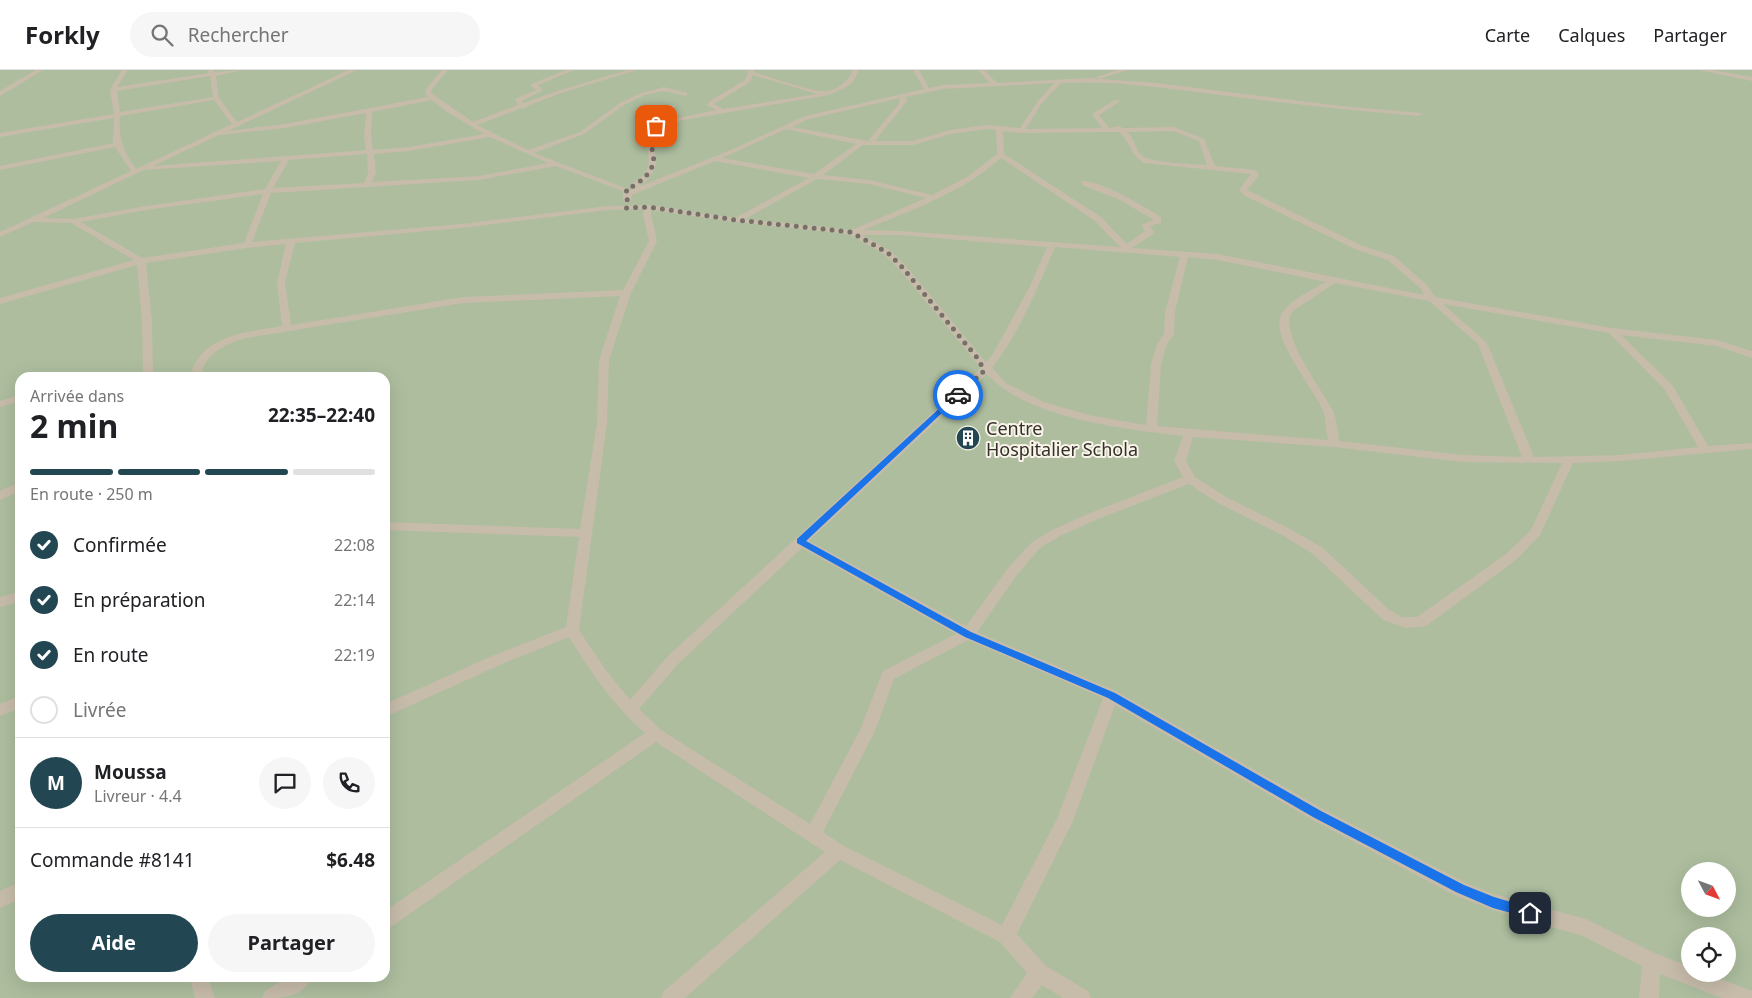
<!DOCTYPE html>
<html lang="fr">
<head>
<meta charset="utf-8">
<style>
  body { margin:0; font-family:"Noto Sans",sans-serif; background:#f6f6f6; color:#202124; height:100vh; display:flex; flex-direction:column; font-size:19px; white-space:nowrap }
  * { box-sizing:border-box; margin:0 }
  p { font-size:16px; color:#757577 }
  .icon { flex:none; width:28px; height:28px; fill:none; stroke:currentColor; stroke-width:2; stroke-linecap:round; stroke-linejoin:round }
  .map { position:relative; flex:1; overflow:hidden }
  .sheet { position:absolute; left:15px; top:302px; width:375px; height:610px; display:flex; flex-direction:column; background:#fff; border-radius:15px; box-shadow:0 5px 20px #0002 }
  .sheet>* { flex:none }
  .needle { width:32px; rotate:131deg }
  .controls { position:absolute; left:1681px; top:792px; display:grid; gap:10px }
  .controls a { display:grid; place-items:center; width:55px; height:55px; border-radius:50%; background:#fff; box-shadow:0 5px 20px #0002; font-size:25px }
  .pin { position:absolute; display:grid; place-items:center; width:42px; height:42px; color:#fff; margin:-21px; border-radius:10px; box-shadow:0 2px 8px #0006 }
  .courier { position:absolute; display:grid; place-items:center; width:50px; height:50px; margin:-25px; border:4px solid #1a73e8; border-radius:50%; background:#fff; color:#222; box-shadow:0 1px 6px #0007 }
  .summary em { font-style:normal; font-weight:700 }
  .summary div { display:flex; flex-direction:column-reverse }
  .summary { display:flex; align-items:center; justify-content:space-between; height:85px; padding:0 15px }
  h1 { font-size:32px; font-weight:700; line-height:38px }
  .bar { display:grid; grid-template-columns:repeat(4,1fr); gap:8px 5px; align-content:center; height:60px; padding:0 15px }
  .bar i { height:6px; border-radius:4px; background:#e0e0e0 }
  .bar .current { background:#224652 }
  .bar p { grid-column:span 4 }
  .line { display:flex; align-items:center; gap:12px; padding:0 15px; border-top:1px solid #e0e0e0 }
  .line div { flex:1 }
  .round { display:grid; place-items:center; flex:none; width:52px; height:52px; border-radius:26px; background:#f6f6f6 }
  ol { padding:0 15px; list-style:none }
  li { display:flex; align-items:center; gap:15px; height:55px }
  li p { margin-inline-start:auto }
  li .icon { padding:5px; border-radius:50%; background:#224652; color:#fff; stroke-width:4 }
  li:last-child { color:#757577 }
  li i { width:28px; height:28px; border:2px solid #e0e0e0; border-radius:50% }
  .cta { display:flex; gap:10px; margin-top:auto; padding:10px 15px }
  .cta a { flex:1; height:58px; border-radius:30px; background:#224652; color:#fff; font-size:20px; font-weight:700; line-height:58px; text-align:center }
  .cta a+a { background:#f6f6f6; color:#202124 }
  header { display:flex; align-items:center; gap:30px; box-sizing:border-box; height:70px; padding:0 25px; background:#fff; border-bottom:1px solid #e0e0e0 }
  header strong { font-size:24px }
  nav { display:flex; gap:28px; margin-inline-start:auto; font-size:18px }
  .search { width:350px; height:45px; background:#f6f6f6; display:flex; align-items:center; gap:12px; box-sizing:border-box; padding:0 18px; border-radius:28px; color:#757577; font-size:19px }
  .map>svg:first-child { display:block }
  .green { fill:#adbd9e; fill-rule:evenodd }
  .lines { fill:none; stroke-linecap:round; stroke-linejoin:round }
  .street { fill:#c7bcaa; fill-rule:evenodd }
  .route { fill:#1a73e8 }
  .done { stroke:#767068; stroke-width:5; stroke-dasharray:0 9 }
  .labels { text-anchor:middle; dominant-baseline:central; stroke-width:4; stroke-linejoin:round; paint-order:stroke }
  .poi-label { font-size:18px; fill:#352f29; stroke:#f8f4e9; text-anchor:start }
</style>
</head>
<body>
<header>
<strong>Forkly</strong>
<div class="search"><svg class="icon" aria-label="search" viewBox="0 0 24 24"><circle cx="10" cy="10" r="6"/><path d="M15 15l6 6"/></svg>Rechercher</div>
<nav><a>Carte</a><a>Calques</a><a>Partager</a></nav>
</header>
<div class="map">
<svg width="1752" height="928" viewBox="0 0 1752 928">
  <rect width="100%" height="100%" fill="#f0eadd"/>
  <!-- green -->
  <path class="green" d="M0,0H1752V928H0ZM20,308H385V908H20ZM1690,801H1728V839H1690ZM1690,866H1728V904H1690Z"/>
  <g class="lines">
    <!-- street -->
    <g class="street">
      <polygon points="36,0 43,0 0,26 0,21"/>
      <path d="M122,0H128L117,17L209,3L207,0H213L215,2L243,0L216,6L219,28L237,52L349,0H357L228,61L285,54L428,27L425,24L427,18L442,0H448L432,19L431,23L473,52L518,35L515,29L536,20L531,16V14L566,0H574L538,15L542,19V21L521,31L524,33L557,21L628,0H637L561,23L527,36L526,38H522L477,55L528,80L580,62L620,33L641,23L664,17L688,23L686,26L664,21L645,25L624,35L584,64L534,83L630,120L633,119L629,117L630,115C654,100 650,91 645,67L659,54L658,48L670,35L675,36L664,48L665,51L716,40L707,35L710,31L745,10L749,0H755L754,2C767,6 817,24 827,21C839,19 848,11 853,0H859L853,12L843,19L829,25L678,51L660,58L651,67C658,91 660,102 638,117L731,80L805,46L924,19L913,0H919L929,18L943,15L990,13L978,0H984L997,13L1087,8L1157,13L1341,36L1421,43L1422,44L1419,46C1355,41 1292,34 1229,26C1173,19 1117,10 1061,13L1042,33L1026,59L1102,58L1092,44L1115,30H1119V32L1099,45L1109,58L1119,56L1123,58L1174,57L1204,69L1215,96L1256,100L1259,105L1247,120L1251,122L1363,176L1394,186L1428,216L1435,227L1612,258L1717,270L1752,281V288L1717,276L1621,265L1673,316L1708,376L1752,373V379L1621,391L1573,393L1540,465L1516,490L1426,556L1406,558L1383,550L1313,484L1282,465L1218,433L1189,414L1098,449L1060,466L1040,478L1017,505L977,562L1116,621L1323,739L1466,813L1493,824L1586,849L1657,884L1690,897V904H1708L1752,921V928H1722L1660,904L1659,928H1639L1642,896L1583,866L1493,840L1454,825L1311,749L1115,635L1073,751L1017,864L1046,896L1088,921L1091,928H1063L1042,915L1032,928H1010L1027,903L1000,872L840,790L685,928H661L664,921L825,782L656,672L385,861V841L645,663C614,636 591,603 569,567L502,594L385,647V634L492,586L566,557L579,467L385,460V452L580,459L597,353L599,290L620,226L463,233L246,268C228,273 209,281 202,300L212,308H163L168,305L195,304L192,300C206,264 249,262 282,256L277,212L286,174L247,178L146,193L152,251L153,307L143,308L142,251L137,195L0,234V228L134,190L71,153L33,152L0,167V162L131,101L115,77L0,100V96L113,73L114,48L0,67V63L114,44L110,20ZM753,5L817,24L723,39L714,34L750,12ZM210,6L213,27L120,42L117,21ZM1054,13L1038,31L1020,58L987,55L950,60L913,71H875L907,31L906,27L943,19ZM900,28L898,35L868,71L792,57L809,49ZM214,30L232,54L136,99C123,81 118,68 120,46ZM432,30L447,42L484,64L409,77L373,80L371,65L372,42ZM366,43L364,65L366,80L153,96L219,65L285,58ZM786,59L856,74L814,104L722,88ZM987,59L996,60L997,84L967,107L932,125L869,110L823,105L863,75H913L951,64ZM1003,61L1021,63L1119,62C1130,71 1131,86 1144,93L1251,104L1239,120L1245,126L1357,180L1388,190L1421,219L1424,225L1218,184L1132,178L1153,164L1154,162L1150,156L1161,153V147C1145,137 1100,110 1082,111V115L1120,130L1154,150L1141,155L1145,161L1127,174L1101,147L1004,84ZM1173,61L1199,71L1207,95C1194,94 1150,93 1141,85C1135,79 1135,69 1127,62ZM490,67L548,93L479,106L372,112L376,103L374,84L409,81ZM367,84L368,103L364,113L273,118L289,90ZM1001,88L1095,151L1120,177L900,161L864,160C911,140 962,123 1001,88ZM281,91L265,119L146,136L73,149L43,148L144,100ZM715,91L809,108L735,148L649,135L608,136L461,154L252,172L271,123L479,110L556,96L623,121V131L627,133L631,131L632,125ZM817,109L869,114L926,128L852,160L745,149ZM263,124L244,173L142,188L81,152L146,140ZM644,139L643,144L649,171L623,220L463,227L291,255L285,212L295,173L461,158L608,140ZM652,140L735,152L849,164L885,185L899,199L981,298L668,586L630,630L605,599L579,560L607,353L609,290L631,223L657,171L651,144ZM862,165H900L1047,177L1031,214L993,284L986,292L905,195L891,181ZM1055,177L1180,187L1165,242L1164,264L1157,274L1151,294L1146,355L1089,345L1044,332L1006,313L992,298C1019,264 1038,217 1055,177ZM1188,187L1218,190L1326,212C1312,220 1291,229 1282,243C1267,266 1316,320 1324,343C1326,352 1326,362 1328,370L1157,356L1161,294L1167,274L1174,264L1175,242ZM1335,213L1429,231L1478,274L1522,387L1463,385L1339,371C1338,362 1337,349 1333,341C1323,321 1276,260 1293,241ZM1443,234L1609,263L1665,320L1698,377L1621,385L1534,387L1487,273ZM987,304C1028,349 1124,359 1183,366L1174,391L1183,407L1090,443L1052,460L1032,472L1007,499L966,556L809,471ZM1193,367L1334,377L1463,392L1562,393L1531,460L1506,484L1417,547H1402L1388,539L1323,478L1290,459L1226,427L1195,407L1186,391ZM802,478L956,564L883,601L860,660L810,754L661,660L639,639L678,594ZM968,570L1103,628L1057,749L1002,855L844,776L823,762L875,661L894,609Z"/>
      <polygon points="1118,0 1128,0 1099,9 1096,7"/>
      <polygon points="1699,0 1712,0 1752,7 1752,11"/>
      <polygon points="20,325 20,331 0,337 0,331"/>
      <polygon points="20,412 20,421 0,430 0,421"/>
      <polygon points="20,522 20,532 0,537 0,527"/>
      <polygon points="20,626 20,638 0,646 0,634"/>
      <polygon points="20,812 20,829 0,838 0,821"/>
      <polygon points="190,908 208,908 215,928 195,928"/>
      <path d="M286,908H311C303,928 281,928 262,928L265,921Z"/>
    </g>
  </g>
  <!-- route -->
  <polygon class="route" points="955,324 961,325 806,471 971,562 1115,623 1321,741 1464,815 1494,827 1534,839 1534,847 1530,848 1493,838 1456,822 1313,747 1108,628 965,567 797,473 797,469"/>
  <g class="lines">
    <!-- done -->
    <path class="done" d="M656,56L648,67C649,73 652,77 653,83C657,101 640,113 626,120L628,124L626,138L649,137L736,150L851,162L888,183L902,197L979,290L984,301L958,325"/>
  </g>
  <!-- icons -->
  <defs>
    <g id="building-disc" transform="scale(1.25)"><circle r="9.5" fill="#224652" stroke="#f8f4e9"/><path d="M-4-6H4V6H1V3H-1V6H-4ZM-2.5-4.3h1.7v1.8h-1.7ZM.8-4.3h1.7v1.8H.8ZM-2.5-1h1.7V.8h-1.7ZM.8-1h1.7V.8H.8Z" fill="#fff"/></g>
  </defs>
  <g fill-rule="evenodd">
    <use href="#building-disc" x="968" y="368"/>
  </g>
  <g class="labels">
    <!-- poi labels -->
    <g class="poi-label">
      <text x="986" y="358">Centre<tspan x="986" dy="21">Hospitalier Schola</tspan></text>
    </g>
  </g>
</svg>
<div class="controls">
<a><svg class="needle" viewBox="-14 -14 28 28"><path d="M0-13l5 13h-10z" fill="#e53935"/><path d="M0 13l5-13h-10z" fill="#757577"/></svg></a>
<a><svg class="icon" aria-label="locate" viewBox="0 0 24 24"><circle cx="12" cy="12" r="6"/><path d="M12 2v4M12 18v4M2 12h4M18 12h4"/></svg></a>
</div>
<div class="pin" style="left:656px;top:56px;background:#ea580c"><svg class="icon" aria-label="bag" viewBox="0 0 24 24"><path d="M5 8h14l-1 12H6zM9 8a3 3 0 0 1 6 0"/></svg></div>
<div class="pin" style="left:1530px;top:843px;background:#1f2937"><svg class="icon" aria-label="home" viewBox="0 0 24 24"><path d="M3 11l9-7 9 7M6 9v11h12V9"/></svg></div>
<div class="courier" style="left:958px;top:325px"><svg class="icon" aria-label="car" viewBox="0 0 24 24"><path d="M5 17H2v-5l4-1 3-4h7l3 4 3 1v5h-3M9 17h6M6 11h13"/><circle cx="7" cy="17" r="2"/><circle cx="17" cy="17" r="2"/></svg></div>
<section class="sheet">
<div class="summary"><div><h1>2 min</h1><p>Arrivée dans</p></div><em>22:35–22:40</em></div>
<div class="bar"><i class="current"></i><i class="current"></i><i class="current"></i><i></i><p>En route · 250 m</p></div>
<ol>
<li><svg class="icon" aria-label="check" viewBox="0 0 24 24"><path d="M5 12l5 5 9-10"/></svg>Confirmée<p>22:08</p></li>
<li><svg class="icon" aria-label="check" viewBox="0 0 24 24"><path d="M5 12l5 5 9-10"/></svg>En préparation<p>22:14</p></li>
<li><svg class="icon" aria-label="check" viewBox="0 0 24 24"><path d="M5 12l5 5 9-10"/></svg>En route<p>22:19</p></li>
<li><i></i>Livrée</li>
</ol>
<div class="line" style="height:90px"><b class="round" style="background:#224652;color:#fff">M</b><div><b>Moussa</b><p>Livreur · 4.4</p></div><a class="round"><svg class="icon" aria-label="chat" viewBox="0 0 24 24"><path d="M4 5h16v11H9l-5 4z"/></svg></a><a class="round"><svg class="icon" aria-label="phone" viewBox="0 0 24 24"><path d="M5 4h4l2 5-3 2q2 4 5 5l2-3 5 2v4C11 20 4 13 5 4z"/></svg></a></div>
<div class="line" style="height:65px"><div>Commande #8141</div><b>$6.48</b></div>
<div class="cta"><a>Aide</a><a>Partager</a></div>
</section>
</div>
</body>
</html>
